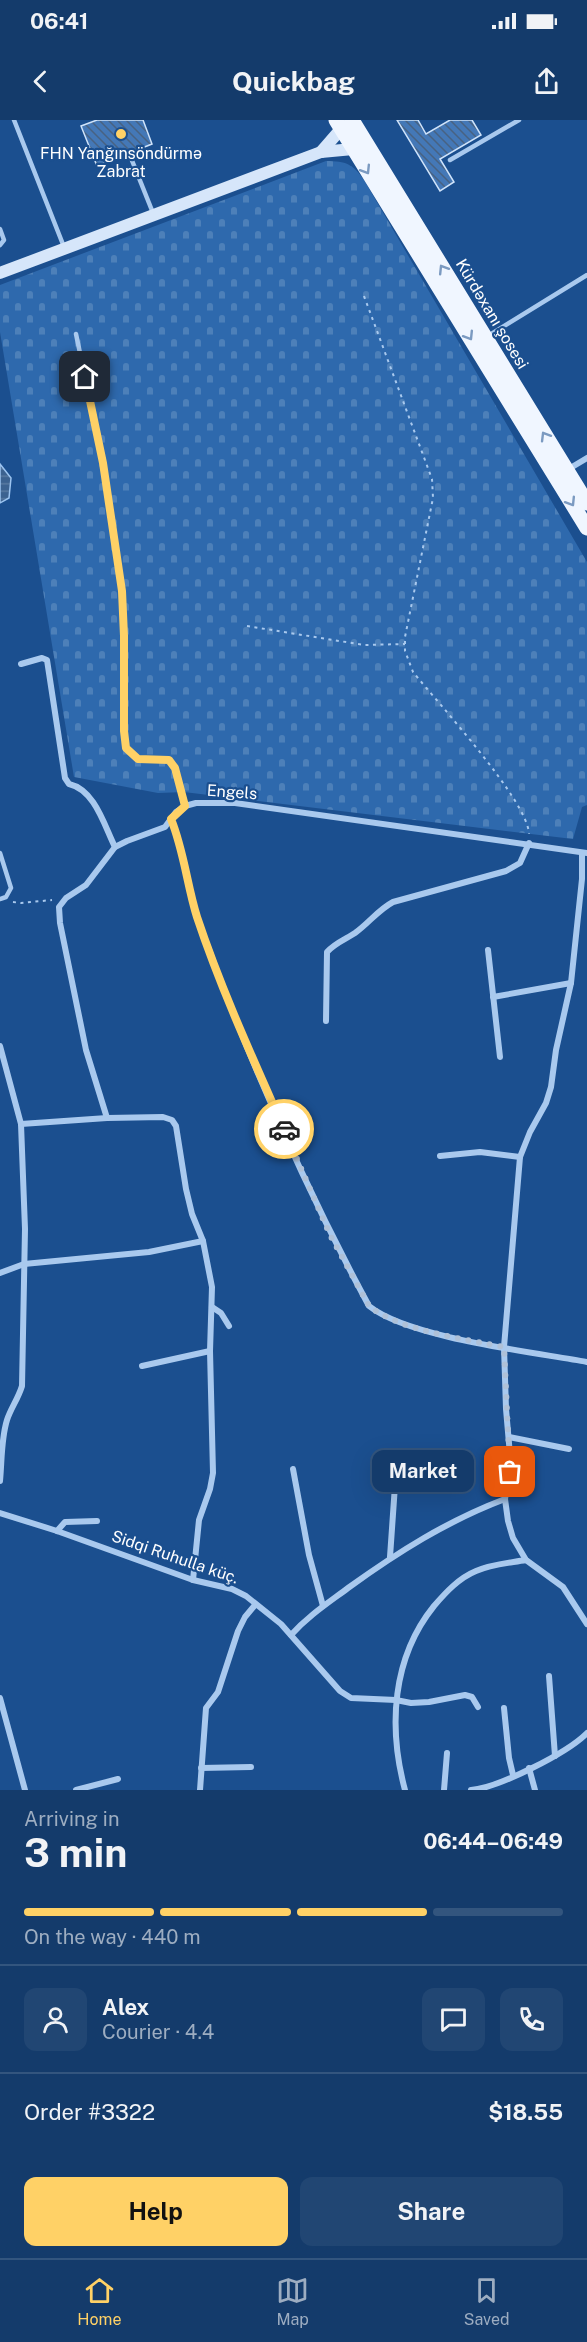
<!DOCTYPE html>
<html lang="en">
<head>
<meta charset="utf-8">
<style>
  body { margin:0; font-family:"Public Sans",sans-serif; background:#214673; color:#f1f3f6; height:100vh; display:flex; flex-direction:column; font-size:22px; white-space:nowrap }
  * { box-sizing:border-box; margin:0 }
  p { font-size:20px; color:#9dadc1 }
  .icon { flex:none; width:33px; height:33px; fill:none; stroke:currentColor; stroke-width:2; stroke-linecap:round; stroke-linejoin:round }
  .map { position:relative; height:1670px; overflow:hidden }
  .sheet { display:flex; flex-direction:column; background:#143b6b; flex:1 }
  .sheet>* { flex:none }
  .pin { position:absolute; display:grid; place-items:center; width:51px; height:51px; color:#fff; margin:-26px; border-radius:12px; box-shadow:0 3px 9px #0006 }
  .courier { position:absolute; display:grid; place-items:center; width:60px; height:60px; margin:-30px; border:4px solid #ffd166; border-radius:50%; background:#fff; color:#222; box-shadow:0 2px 8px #0007 }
  .bubble { position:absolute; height:42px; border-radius:12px; background:#143b6b; box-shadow:0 6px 24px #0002,0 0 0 2px #33557e; font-size:20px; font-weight:700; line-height:42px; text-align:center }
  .head em { font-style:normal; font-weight:700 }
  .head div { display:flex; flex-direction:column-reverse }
  .head { display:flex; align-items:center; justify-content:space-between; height:102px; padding:0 24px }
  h1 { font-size:39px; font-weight:700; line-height:45px }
  .bar { display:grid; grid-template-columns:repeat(4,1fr); gap:9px 6px; align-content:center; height:72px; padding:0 24px }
  .bar i { height:8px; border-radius:4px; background:#33557e }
  .bar .selected { background:#ffd166 }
  .bar p { grid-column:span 4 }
  .line { display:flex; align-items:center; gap:15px; padding:0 24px; border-top:2px solid #33557e }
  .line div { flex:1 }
  .round { display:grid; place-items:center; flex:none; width:63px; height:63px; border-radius:12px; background:#214673 }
  .action { display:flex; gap:12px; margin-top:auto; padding:12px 24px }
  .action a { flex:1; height:69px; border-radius:12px; background:#ffd166; color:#111; font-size:24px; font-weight:700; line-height:69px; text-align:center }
  .action a+a { background:#214673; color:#f1f3f6 }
  .status { display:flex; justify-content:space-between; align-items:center; height:42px; padding:0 30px; background:#143b6b; direction:ltr }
  .status svg { height:16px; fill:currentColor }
  header { display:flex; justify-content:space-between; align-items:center; height:78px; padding:0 24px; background:#143b6b; font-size:27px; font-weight:700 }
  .menu { display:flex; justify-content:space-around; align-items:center; height:84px; border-top:2px solid #33557e; background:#143b6b; font-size:16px; color:#9dadc1 }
  .menu a { display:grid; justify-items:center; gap:3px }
  .menu .selected { color:#ffd166 }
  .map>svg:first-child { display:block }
  .cemetery { fill:url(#cemetery-stones) }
  .water { fill:url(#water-rules); stroke:#9cc4f0; stroke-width:1.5 }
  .building { fill:url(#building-back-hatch); stroke:#cfe3fa; stroke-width:1.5 }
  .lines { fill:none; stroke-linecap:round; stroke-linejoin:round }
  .path { stroke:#a9c9ee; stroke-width:2; stroke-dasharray:3 4.5; stroke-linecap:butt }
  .lane { stroke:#a9c9ee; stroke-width:4.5 }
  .street { stroke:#a9c9ee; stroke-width:6 }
  .secondary { stroke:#d6e6fa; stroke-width:12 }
  .primary { stroke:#f0f6ff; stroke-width:15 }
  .oneway { stroke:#7b9ac1 }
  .done { stroke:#afc1d8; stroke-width:6; stroke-dasharray:0 10.8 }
  .route { stroke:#ffd166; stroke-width:8 }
  .poi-dot { fill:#ffd166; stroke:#1b4f8f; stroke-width:2 }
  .labels { text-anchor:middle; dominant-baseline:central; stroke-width:4.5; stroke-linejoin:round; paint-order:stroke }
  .poi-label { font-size:16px; fill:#fff; stroke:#1b4f8f }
  .street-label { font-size:16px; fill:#fff; stroke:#1b4f8f }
</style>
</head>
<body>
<div class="status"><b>06:41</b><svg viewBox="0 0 49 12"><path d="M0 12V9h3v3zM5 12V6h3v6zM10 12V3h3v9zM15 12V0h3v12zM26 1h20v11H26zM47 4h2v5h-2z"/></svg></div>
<header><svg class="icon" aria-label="back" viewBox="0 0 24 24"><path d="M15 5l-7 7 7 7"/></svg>Quickbag<svg class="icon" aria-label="share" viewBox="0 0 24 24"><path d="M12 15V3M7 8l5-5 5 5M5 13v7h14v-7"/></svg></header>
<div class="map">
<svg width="587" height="1670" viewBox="0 0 587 1670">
  <defs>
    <pattern id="cemetery-stones" width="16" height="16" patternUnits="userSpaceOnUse" patternTransform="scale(1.5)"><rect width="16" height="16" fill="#2e69ad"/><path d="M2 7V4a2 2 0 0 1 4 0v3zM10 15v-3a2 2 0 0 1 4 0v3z" fill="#4d80b9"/></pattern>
    <pattern id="water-rules" width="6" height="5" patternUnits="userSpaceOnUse" patternTransform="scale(1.5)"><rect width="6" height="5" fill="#3c6290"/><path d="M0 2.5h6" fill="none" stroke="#597aa1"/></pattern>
    <pattern id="building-back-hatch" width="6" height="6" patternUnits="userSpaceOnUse" patternTransform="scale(1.5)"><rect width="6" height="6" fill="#4478b7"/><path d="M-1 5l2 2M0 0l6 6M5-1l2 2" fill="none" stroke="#486282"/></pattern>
  </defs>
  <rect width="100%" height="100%" fill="#1b4f8f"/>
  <!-- cemetery -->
  <path class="cemetery" d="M326,41C346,41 353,44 364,60L587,442V685L582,687L573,719L184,672L158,673L74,657L0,212V165Z"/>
  <!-- water -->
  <polygon class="water" points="0,344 11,358 9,378 0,383"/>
  <!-- building -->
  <g class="building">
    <polygon points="97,0 143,0 152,24 97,46 81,6"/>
    <polygon points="397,0 418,0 426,14 450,0 472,0 481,15 440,39 454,62 440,71"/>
  </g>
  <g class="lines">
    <!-- path -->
    <g class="path">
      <path d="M364,176L432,359L433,378L405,517V531L413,552C438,583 528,681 529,714"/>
      <polyline points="247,506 364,525 405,524"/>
      <polyline points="13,782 21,783 52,780"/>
    </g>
    <!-- lane -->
    <g class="lane">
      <polyline points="14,0 64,127"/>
      <polyline points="131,38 153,93"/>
      <polyline points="450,40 519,0"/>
      <polyline points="0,109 4,120 0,125"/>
      <polyline points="76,214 103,343 122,471 124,611 126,628 138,639 169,640 175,648 185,686"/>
      <polyline points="488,216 587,155"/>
      <polyline points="0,733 11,768 6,777 0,779"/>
    </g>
    <!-- street -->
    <g class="street">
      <polyline points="567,350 587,338"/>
      <path d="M21,544L42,538L47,540L65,658L69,664C95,670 104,705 115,727"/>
      <path d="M171,699C184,732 187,767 198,800C245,930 303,1064 369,1186C409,1218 533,1232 587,1242"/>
      <polyline points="582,734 582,759 571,863 556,930 551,967 546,983 530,1012 520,1037 504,1227 506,1289 510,1335 510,1352 505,1379 508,1401 513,1418 526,1440 563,1467 587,1504"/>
      <polyline points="488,830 500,937"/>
      <polyline points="493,877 571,863"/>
      <path d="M326,901L327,832C335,823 346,819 355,813C369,803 378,790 393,782L506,751L520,743L529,723"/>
      <path d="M0,926L21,1004L25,1109L22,1266C18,1279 11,1288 7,1300C1,1319 2,1341 0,1361"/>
      <polyline points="107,998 86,930 60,803 59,787 66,778 86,765 115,727 127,721 165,707 176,692 185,686 196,683 235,683 587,733"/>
      <polyline points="21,1004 107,998 163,997 172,1000 176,1006 186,1069 192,1094 203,1121 212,1167 210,1231 213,1353 210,1369 199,1400 193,1460"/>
      <polyline points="440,1036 480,1032 520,1037"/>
      <polyline points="0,1153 24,1144 149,1132 203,1121"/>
      <polyline points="212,1187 221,1193 229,1206"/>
      <polyline points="142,1246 210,1231"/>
      <polyline points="509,1317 569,1329"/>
      <polyline points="293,1349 309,1435 323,1486"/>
      <polyline points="0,1393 57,1411 193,1460 232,1469 246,1476 281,1504 340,1571 351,1578 396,1580 411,1583 429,1582 465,1575 472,1577 478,1587"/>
      <polyline points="57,1411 65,1402 97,1401"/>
      <polyline points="390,1437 396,1351"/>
      <path d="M291,1515C308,1496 328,1483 348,1468C398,1432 447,1401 505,1379"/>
      <polyline points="549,1556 555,1636"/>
      <polyline points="0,1578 25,1670"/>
      <polyline points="504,1588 509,1638 513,1655"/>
      <polyline points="201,1648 251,1647"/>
      <polyline points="529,1648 535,1670"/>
      <polyline points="76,1670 118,1659"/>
      <polyline points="200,1670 206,1588 218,1572 238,1511 245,1497 255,1485"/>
      <path d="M405,1670C388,1607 392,1538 434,1486C446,1472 459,1458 476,1451C492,1444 509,1443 526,1440"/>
      <polyline points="444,1670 447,1633"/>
      <path d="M471,1670C498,1668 567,1633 587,1613"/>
    </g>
    <!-- secondary -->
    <g class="secondary">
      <polyline points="321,32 341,9"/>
      <polyline points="0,153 321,32 353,29"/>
    </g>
    <!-- primary -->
    <g class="primary">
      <polyline points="336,0 587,408"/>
      <polyline points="352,0 587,383"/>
    </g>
  </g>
  <!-- one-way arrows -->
  <defs><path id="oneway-chevron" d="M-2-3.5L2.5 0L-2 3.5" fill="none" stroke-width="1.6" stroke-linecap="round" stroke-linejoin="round" transform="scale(1.5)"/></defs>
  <g class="oneway">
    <use href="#oneway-chevron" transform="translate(366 50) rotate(58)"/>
    <use href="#oneway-chevron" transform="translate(443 149) rotate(-122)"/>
    <use href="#oneway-chevron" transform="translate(469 216) rotate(58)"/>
    <use href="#oneway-chevron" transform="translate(545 316) rotate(-121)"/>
    <use href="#oneway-chevron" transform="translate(571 382) rotate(58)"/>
  </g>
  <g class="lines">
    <!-- done -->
    <path class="done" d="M284,1009L330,1115L369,1186C400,1211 465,1219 504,1227L510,1352"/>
    <!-- route -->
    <path class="route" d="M85,257L103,343L122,471L124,516V611L126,628L138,639L169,640L175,648L185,686L171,699C184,731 187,765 197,797C221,869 253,939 284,1009"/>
  </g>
  <!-- markers -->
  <circle class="poi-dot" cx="121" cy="14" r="6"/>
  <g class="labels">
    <!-- poi labels -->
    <g class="poi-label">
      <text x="121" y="33">FHN Yanğınsöndürmə<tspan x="121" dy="18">Zabrat</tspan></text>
    </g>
    <!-- street labels -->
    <g class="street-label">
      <text transform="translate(492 194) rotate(59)">Kürdəxanı şosesi</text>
      <text transform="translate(232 672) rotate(4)">Engels</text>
      <text transform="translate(175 1437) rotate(19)">Sidqi Ruhulla küç.</text>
    </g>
  </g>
</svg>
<div class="pin" style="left:510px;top:1352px;background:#ea580c"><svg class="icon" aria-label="bag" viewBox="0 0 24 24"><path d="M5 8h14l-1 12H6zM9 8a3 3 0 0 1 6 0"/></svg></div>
<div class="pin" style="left:85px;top:257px;background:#1f2937"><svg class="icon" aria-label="home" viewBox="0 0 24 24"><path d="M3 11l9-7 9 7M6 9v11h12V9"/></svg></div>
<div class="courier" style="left:284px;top:1009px"><svg class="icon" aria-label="car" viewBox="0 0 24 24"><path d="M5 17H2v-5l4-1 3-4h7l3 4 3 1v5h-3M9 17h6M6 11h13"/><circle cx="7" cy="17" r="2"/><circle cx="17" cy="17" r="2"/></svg></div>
<div class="bubble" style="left:372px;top:1330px;width:102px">Market</div>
</div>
<section class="sheet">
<div class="head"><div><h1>3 min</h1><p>Arriving in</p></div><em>06:44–06:49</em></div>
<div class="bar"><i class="selected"></i><i class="selected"></i><i class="selected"></i><i></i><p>On the way · 440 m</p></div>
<div class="line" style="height:108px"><a class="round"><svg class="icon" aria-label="person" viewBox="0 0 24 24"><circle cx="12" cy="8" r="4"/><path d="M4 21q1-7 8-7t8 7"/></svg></a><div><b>Alex</b><p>Courier · 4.4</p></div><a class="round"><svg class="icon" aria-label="chat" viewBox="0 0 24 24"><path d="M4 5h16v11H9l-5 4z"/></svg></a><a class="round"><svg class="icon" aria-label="phone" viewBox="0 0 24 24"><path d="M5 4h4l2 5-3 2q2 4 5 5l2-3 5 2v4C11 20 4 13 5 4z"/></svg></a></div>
<div class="line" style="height:78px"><div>Order #3322</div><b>$18.55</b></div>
<div class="action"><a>Help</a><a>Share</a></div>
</section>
<nav class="menu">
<a class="selected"><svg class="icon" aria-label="home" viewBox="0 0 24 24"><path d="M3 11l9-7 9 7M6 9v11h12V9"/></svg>Home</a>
<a><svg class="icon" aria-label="map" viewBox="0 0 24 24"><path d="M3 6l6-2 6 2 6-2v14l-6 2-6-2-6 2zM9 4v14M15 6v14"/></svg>Map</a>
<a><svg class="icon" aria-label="saved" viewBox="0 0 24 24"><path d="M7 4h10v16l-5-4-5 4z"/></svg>Saved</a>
</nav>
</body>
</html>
